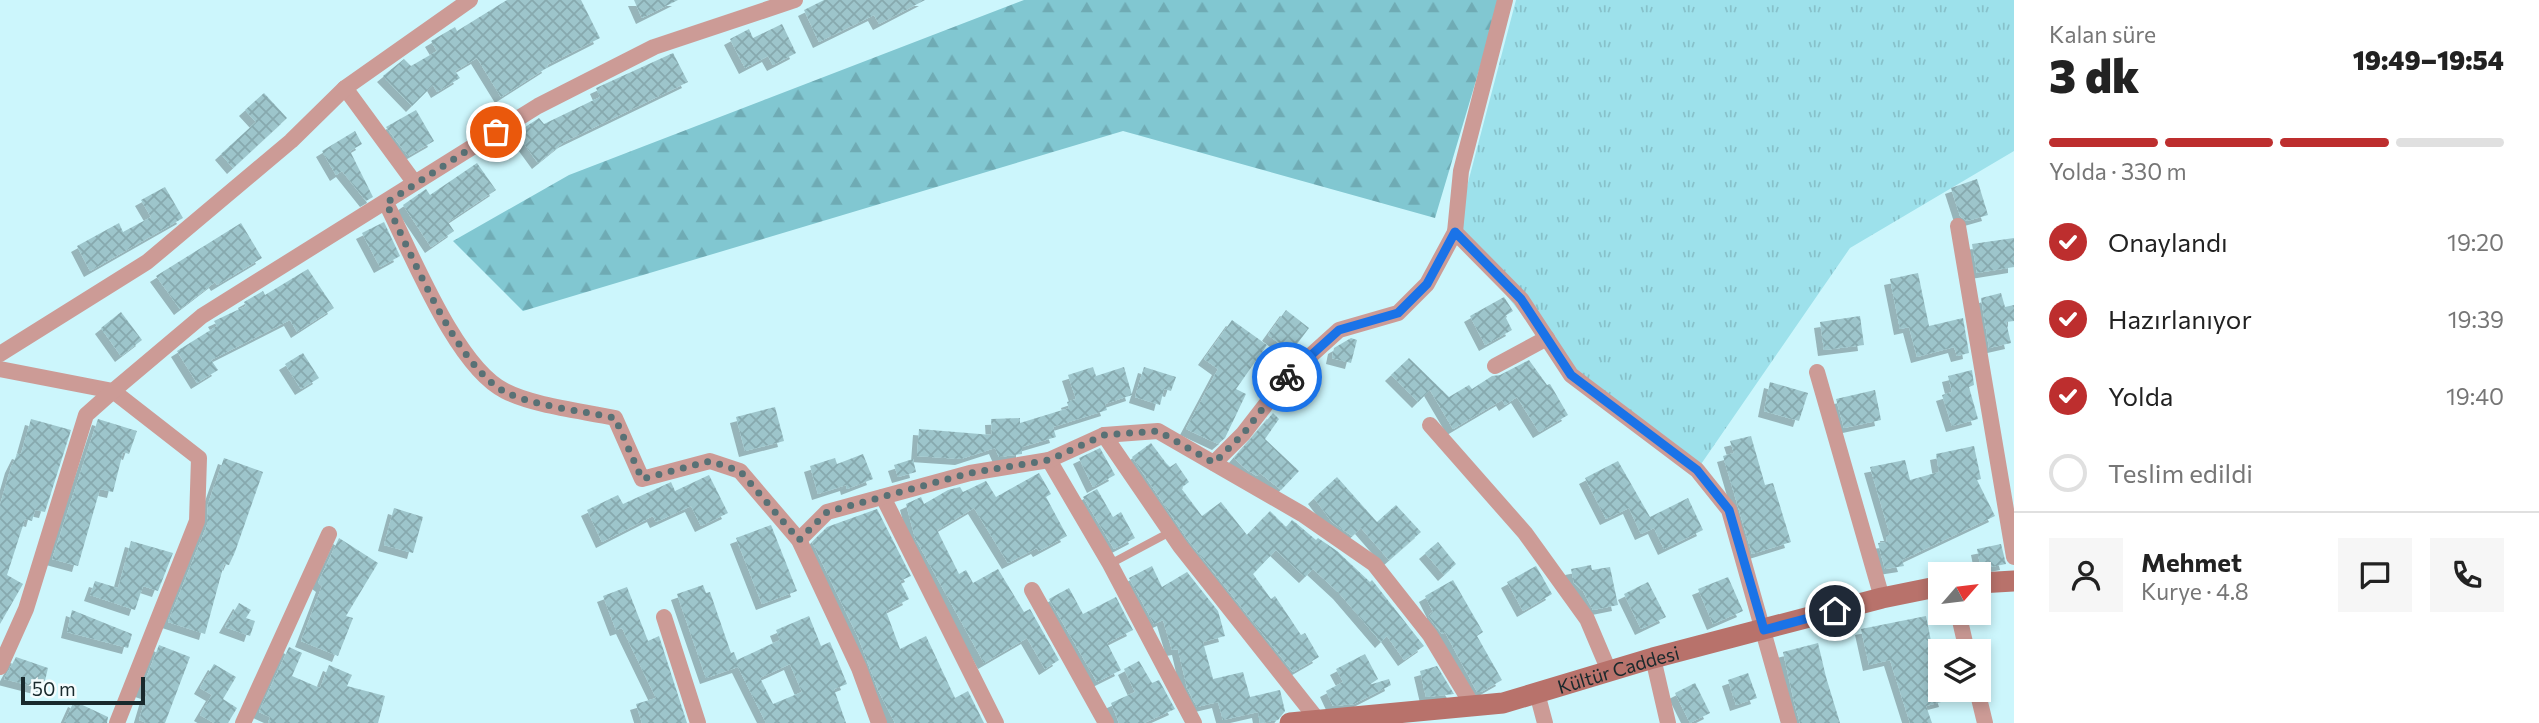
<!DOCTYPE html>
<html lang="tr">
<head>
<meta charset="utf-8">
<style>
  body { margin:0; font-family:Commissioner,sans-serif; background:#f6f6f6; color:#222; height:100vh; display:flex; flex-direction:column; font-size:26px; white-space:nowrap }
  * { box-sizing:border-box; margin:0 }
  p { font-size:23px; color:#767676 }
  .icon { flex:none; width:38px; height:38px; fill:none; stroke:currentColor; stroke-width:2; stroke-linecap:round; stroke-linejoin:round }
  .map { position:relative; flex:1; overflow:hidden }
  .details { display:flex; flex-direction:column; background:#fff; width:525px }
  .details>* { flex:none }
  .needle { width:46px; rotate:62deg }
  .controls { position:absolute; left:1928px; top:562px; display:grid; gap:14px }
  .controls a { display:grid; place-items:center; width:63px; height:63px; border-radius:0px; background:#fff; box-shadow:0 4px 10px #0003; font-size:35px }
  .scale { position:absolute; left:21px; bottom:18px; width:124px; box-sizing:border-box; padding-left:7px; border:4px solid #19292c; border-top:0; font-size:19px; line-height:24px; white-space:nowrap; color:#19292c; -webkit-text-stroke:5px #f4fcfd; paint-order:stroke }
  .pin { position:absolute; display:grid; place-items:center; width:60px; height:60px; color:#fff; margin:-30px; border:4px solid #fff; border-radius:50%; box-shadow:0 2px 7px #0007 }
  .courier { position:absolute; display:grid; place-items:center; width:70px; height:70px; margin:-35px; border:5px solid #1a73e8; border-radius:50%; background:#fff; color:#222; box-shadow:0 2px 9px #0007 }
  .head em { font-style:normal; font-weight:800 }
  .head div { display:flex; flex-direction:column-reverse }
  .head { display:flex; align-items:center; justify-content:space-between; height:119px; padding:0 35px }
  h1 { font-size:46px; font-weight:800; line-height:52px }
  .bar { display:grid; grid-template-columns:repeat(4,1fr); gap:10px 7px; align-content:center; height:84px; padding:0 35px }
  .bar i { height:9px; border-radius:5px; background:#e0e0e0 }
  .bar .current { background:#bd2e2e }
  .bar p { grid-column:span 4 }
  .line { display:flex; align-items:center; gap:18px; padding:0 35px; border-top:2px solid #e0e0e0 }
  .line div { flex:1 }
  .round { display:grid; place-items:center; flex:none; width:74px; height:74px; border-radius:0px; background:#f6f6f6 }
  ol { padding:0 35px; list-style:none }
  li { display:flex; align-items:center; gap:21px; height:77px }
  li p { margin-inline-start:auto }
  li .icon { padding:7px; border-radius:50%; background:#bd2e2e; color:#fff; stroke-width:4 }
  li:last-child { color:#767676 }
  li i { width:38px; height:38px; border:4px solid #e0e0e0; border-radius:50% }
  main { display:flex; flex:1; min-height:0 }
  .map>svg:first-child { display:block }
  .grass { fill:url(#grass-tufts) }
  .forest { fill:url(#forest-firs) }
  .building { fill:url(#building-cross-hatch); fill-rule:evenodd; filter:url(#shadow) }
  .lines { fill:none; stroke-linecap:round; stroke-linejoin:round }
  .lane { stroke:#cc9b96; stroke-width:8 }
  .street { stroke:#cc9b96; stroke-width:16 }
  .secondary { stroke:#b8726b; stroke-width:21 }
  .done { stroke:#587175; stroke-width:7; stroke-dasharray:0 12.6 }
  .route { stroke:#1a73e8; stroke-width:9 }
  .labels { text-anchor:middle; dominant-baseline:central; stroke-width:5; stroke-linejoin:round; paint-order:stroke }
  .street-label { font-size:19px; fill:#19292c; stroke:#f4fcfd }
</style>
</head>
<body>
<main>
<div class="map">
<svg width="2014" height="723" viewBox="0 0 2014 723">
  <defs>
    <pattern id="grass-tufts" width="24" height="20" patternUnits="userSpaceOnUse" patternTransform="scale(1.75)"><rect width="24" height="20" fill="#9de1eb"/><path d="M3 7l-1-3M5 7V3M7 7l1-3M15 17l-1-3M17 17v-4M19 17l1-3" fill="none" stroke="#87c1ca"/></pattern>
    <pattern id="forest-firs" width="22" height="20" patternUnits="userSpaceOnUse" patternTransform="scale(1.75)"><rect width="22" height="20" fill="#81c7d1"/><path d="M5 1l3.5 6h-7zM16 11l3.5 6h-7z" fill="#6fabb4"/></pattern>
    <pattern id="building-cross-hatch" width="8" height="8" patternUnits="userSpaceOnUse" patternTransform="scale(1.75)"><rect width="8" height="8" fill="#9dc5cb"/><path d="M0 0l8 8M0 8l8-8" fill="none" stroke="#87a9ae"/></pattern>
    <filter id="shadow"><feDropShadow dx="-6" dy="6" stdDeviation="0" flood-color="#0004"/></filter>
  </defs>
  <rect width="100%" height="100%" fill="#ccf6fc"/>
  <!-- grass -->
  <polygon class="grass" points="1516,0 2014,0 2014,151 1850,248 1697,470 1571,375 1455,232"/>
  <!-- forest -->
  <polygon class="forest" points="1024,0 1500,0 1435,218 1123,131 523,311 453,241 569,175"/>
  <!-- building -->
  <g class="building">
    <polygon points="507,0 581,0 600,38 547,65 548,67 501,97 477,58 455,71 460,78 437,92 433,85 412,106 383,76 404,59 411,66 437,51 431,41 455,27 457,31"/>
    <polygon points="634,0 678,0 642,18"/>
    <polygon points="824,0 925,0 879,24 874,15 819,42 804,10"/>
    <polygon points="782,24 796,53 773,65 768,56 745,68 730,39 749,29 753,38"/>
    <polygon points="673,53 688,82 564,142 538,163 516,133 539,118 544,124 600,97 596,88"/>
    <polygon points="264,93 287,118 233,168 221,154 256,122 245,110"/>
    <polygon points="416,110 434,141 408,156 386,127"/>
    <polygon points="355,131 362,144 350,151 373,197 366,201 342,171 336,175 322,151"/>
    <polygon points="477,163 496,190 448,222 454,231 431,247 403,205 426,189 430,195"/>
    <polygon points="1977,179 1988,215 1967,221 1960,216 1951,188"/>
    <polygon points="165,187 183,218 90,271 77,246 119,223 123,232 151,217 141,200"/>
    <polygon points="384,222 400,256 380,267 362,233"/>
    <polygon points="241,223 262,258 217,285 215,282 180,309 156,276"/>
    <polygon points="2014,238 2014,267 1977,273 1972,244"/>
    <polygon points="308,269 334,308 297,332 290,320 211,360 218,370 197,383 177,351 217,326 214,321 246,306 244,302 263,291 265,295"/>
    <polygon points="1918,273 1929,326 1963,318 1969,353 1957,356 1954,347 1917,357 1909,327 1900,329 1890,279"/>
    <polygon points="2001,293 2005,307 2014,305 2014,321 2006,322 2011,343 1989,348 1981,298"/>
    <polygon points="1504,297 1513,311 1505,316 1512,330 1485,345 1470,316"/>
    <polygon points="1286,310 1309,328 1291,352 1268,335"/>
    <polygon points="121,312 142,340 121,356 101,328"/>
    <polygon points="1860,316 1864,345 1824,350 1820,322"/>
    <polygon points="1232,320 1267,345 1236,389 1246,394 1225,438 1218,444 1186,429 1218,369 1204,359"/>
    <polygon points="1351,338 1357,340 1351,363 1332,358 1334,348"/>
    <polygon points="303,353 319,378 301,389 285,364"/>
    <polygon points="1409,358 1449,397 1469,385 1472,389 1492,376 1500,375 1529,360 1547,385 1550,384 1568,415 1539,432 1517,397 1505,405 1502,400 1453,429 1430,390 1418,402 1391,375"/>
    <polygon points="1093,367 1096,376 1124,367 1132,395 1105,404 1107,410 1053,427 1056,437 1022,447 1022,454 999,457 995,448 961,459 917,456 919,429 992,435 991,419 1020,418 1020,423 1069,408 1067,402 1076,399 1068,375"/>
    <polygon points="1144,367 1176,377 1171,391 1164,389 1160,405 1135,397"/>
    <polygon points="1972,370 1974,385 1969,387 1978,419 1952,426 1942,395 1952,392 1948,376"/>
    <polygon points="1770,382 1808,393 1799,421 1764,411"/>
    <polygon points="1875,390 1881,420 1844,428 1836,399"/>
    <polygon points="775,407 784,441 745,451 736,417"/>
    <polygon points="1273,413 1279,419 1265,439 1299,471 1281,490 1260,473 1257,476 1247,470 1234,458"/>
    <polygon points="31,419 71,430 45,512 35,510 32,521 25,519 7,575 23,584 0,624 0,505 11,467 18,453 21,454"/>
    <polygon points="98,419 137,431 129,454 123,452 113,492 100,489 78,566 52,559"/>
    <polygon points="1751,436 1765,485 1773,483 1791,542 1752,554 1723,456 1734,453 1730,441"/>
    <polygon points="1151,443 1166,463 1170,467 1176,463 1189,482 1181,488 1202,516 1221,502 1247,535 1270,511 1286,527 1292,520 1296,523 1316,540 1318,538 1337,551 1370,582 1372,580 1424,646 1404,660 1387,636 1381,642 1339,593 1313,569 1305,577 1276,550 1253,574 1271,599 1275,596 1301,635 1305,633 1319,657 1293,672 1188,540 1132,457"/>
    <polygon points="1974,446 1981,479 1977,480 1995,516 1902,560 1904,566 1885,569 1878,543 1887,542 1886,535 1890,535 1870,467 1905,460 1910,480 1939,472 1936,454"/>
    <polygon points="1100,448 1115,475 1093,487 1079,458"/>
    <polygon points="863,454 873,479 847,489 846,485 818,494 810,466 835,458 837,464"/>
    <polygon points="224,458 263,472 235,552 229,565 224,564 205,634 168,622 207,525 208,504"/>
    <polygon points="913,459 916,472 898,477 894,465"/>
    <polygon points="1618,461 1650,517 1688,498 1703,530 1664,549 1654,528 1641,534 1629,508 1606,519 1585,478"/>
    <polygon points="1039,473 1051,494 1046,497 1067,536 1039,551 1037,548 1008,563 974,508 937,530 959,574 966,570 973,583 998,569 1024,612 1030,609 1059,660 1045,669 1027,638 984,663 915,538 906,504 921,497 924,504 948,490 960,487 963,492 986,481 996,497"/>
    <polygon points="709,475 728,513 701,526 691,506 656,522 653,516 602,542 587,510 618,495 623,504 671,482 675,491"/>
    <polygon points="1337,477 1377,522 1396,505 1421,532 1389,560 1361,528 1352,536 1332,522 1314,498"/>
    <polygon points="1097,489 1113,517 1121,512 1135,538 1114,549 1083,497"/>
    <polygon points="394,508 423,517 413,553 384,545"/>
    <polygon points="877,509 911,576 900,581 909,599 886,611 900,649 926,636 955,698 968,691 984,723 895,723 878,690 858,637 812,542 827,527"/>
    <polygon points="771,525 797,591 762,604 736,538"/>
    <polygon points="339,538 378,563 346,616 353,618 338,656 301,641 322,586 318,583"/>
    <polygon points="131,541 173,553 158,591 143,586 135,610 90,595 95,581 118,588"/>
    <polygon points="1438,542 1456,564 1444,575 1425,553"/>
    <polygon points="2001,544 2006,564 1981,569 1977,549"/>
    <polygon points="1591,565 1592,570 1610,567 1618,605 1593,610 1583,591 1574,583 1571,569"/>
    <polygon points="1152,566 1162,587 1187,572 1218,611 1225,636 1203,642 1213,679 1243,672 1250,697 1280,690 1285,711 1278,720 1260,723 1258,712 1223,720 1218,702 1197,707 1187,688 1178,649 1172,650 1163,620 1154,624 1129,578"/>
    <polygon points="1536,566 1552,594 1523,611 1507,582"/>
    <polygon points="1728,577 1743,611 1713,624 1698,589"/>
    <polygon points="1453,580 1483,632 1477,636 1502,680 1481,692 1477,692 1445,632 1442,634 1428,616 1433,612 1425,596"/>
    <polygon points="1648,582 1666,617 1641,629 1624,594"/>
    <path d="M703,585L706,593L710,592L731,653L734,652L737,660L780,640L776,630L809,616L821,646L830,642L847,684L834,689L846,723H766L738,667L706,678L677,594ZM790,664L802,692L773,704L760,678Z"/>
    <polygon points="627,587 648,641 659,636 687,723 642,723 636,704 656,698 622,628 616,630 603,596"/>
    <polygon points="1069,588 1083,614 1116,597 1133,630 1107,643 1121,670 1097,682 1049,599"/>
    <polygon points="239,603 251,610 246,618 255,621 250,636 225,627"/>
    <polygon points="72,610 132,634 128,648 67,632"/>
    <polygon points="1926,616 1933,651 1929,652 1945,701 1926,706 1932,723 1910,723 1890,660 1869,665 1861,629"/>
    <polygon points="1818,643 1826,677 1840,723 1800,723 1795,706 1783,652"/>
    <polygon points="159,645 190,657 165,723 147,723 139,720 147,693 141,691"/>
    <polygon points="289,647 302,653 292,676 320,688 329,665 352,675 347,686 385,696 378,723 268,723 270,717 259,712"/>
    <polygon points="1365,654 1378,679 1369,685 1389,679 1391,685 1354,704 1333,706 1326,691 1343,682 1336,669"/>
    <polygon points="16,657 48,668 43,689 4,679"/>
    <polygon points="1139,661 1152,683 1159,680 1175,709 1144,723 1119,723 1111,703 1135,692 1124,669"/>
    <polygon points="214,664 236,677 223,699 237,708 228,723 214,723 200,715 212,695 200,688"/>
    <polygon points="1437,666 1454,694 1426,697 1420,671"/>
    <polygon points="1748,673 1757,698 1736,705 1728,680"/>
    <polygon points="1695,683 1710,713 1690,723 1675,693"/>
    <polygon points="74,701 108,717 107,723 64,723"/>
  </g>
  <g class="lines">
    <!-- lane -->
    <polyline class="lane" points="1110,564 1172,531"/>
    <!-- street -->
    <g class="street">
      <polyline points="1505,0 1461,171 1455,232 1521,299 1571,375 1697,470 1729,510 1789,723"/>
      <polyline points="345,88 414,182"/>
      <path d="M386,203C412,254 456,367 505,391C534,406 583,411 615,418L642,479L710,461L740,471L799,540L859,668L879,723"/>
      <polyline points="1958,226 2014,557"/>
      <polyline points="0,354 147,262 291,141 345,88 470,0"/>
      <polyline points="1495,366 1547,338"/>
      <polyline points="0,369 113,391 199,458 197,521 117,723"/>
      <polyline points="1817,372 1882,598"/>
      <polyline points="1430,425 1525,533 1587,619 1609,671"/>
      <polyline points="1104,435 1180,546 1317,719"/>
      <polyline points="1049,460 1110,564 1194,723"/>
      <polyline points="1214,463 1243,434 1288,376 1339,330 1398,313 1427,284 1455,232"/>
      <polyline points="883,497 996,723"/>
      <polyline points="799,540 827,512 970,473 1049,460 1104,435 1158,431 1302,514 1374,564 1430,635 1474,708"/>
      <polyline points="1032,590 1106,723"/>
      <polyline points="1958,612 1967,651"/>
      <polyline points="664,617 698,723"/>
      <polyline points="1653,658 1668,723"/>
      <polyline points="0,667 26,609 86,415 113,391 202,316 538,106 654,47 795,0"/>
      <polyline points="1977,690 1985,723"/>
      <polyline points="1537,693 1545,723"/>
      <polyline points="243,723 329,534"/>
    </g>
    <!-- secondary -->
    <g class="secondary">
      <polyline points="1979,583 2014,581"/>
      <path id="s1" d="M1290,723L1503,703L1653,658L1882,598L1941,586"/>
    </g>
  </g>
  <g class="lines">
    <!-- done -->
    <path class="done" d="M496,132L386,203C412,254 456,366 505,392C534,406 583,411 615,418L642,479L710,461L740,471L799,540L827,512L970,473L1049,460L1104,435L1158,431L1214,463L1243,434L1287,377"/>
    <!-- route -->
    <polyline class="route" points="1287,377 1339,330 1398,313 1427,284 1455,232 1521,299 1571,375 1697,470 1729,510 1764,630 1835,611"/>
  </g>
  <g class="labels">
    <!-- street labels -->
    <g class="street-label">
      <text stroke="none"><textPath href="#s1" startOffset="334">Kültür Caddesi</textPath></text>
    </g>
  </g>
</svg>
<div class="controls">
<a><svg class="needle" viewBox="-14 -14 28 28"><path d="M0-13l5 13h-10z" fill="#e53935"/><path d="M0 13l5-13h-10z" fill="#767676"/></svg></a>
<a><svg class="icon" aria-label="layers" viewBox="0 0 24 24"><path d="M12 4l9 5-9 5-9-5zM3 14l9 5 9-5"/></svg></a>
</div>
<div class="scale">50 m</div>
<div class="pin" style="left:496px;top:132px;background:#ea580c"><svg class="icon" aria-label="bag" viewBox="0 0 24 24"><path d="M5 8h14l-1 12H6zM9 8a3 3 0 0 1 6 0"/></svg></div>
<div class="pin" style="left:1835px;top:611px;background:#1f2937"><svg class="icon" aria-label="home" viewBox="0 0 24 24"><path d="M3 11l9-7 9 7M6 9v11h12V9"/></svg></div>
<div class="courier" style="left:1287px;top:377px"><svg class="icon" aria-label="bike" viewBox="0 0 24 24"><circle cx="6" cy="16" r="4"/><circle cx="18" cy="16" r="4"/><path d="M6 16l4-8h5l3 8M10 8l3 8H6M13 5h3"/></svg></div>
</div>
<section class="details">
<div class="head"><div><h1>3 dk</h1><p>Kalan süre</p></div><em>19:49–19:54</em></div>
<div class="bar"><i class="current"></i><i class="current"></i><i class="current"></i><i></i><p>Yolda · 330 m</p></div>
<ol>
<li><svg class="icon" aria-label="check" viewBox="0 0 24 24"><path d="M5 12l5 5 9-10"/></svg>Onaylandı<p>19:20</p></li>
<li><svg class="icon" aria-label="check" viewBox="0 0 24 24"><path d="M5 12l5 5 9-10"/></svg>Hazırlanıyor<p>19:39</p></li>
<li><svg class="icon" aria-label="check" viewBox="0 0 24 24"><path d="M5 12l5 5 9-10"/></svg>Yolda<p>19:40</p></li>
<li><i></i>Teslim edildi</li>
</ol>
<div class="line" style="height:126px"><a class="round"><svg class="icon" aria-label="person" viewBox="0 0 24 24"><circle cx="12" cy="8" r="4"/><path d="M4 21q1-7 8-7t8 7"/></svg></a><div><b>Mehmet</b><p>Kurye · 4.8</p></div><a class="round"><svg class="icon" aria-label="chat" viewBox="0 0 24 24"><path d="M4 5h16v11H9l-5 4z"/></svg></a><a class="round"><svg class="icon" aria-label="phone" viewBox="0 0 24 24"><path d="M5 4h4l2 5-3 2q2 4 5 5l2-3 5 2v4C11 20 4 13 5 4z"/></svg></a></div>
</section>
</main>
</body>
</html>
